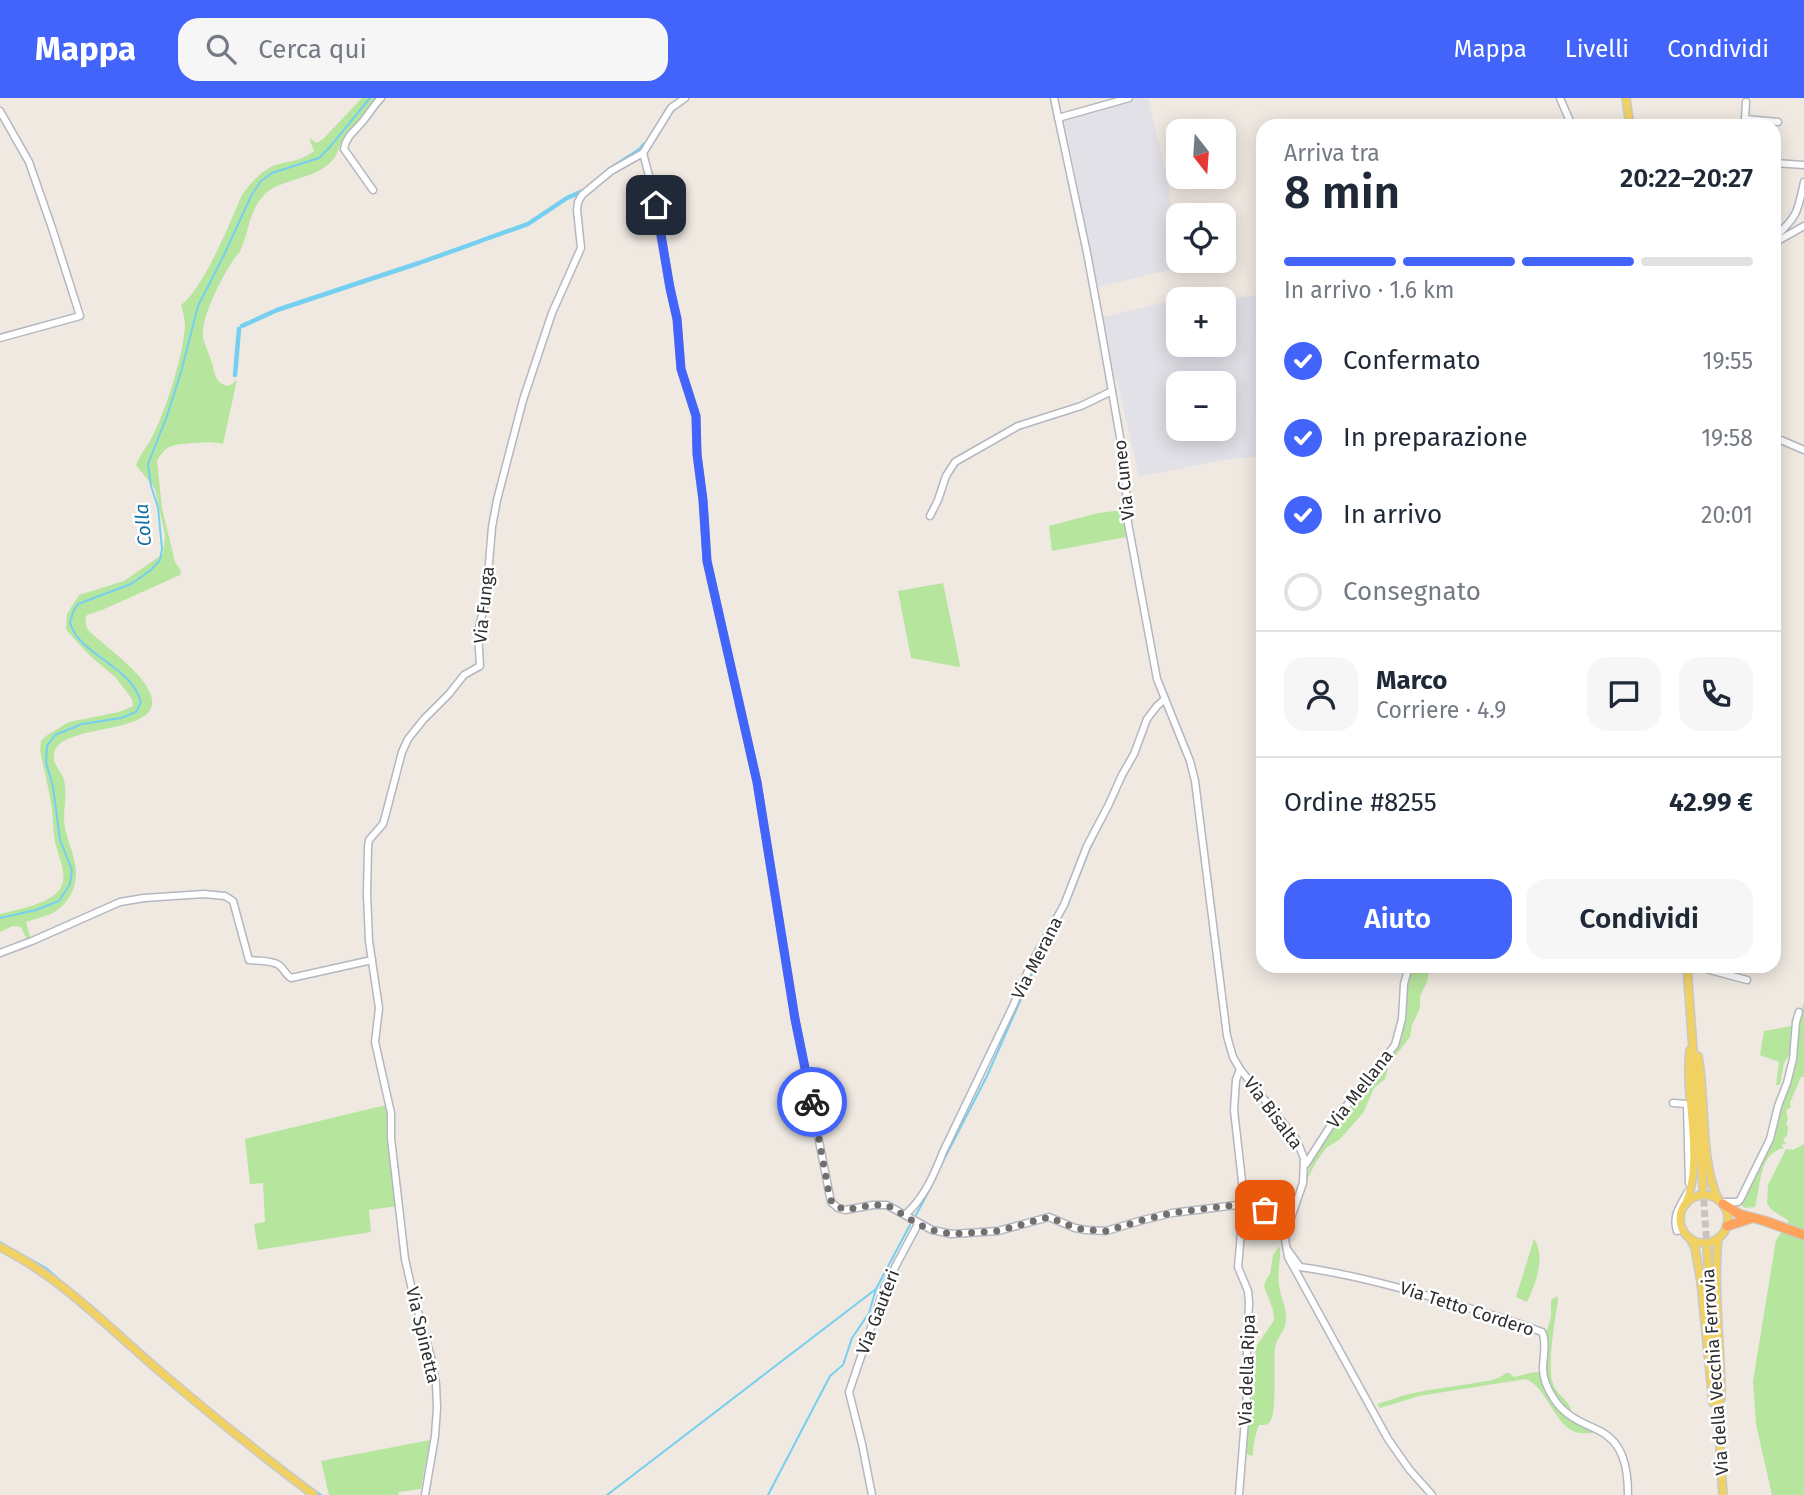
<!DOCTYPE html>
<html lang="it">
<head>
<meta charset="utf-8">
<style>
  body { margin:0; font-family:"Fira Sans",sans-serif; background:#f6f6f7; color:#1f2937; height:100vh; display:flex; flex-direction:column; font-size:26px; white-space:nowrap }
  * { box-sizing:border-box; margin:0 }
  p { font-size:23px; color:#747a83 }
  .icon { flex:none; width:38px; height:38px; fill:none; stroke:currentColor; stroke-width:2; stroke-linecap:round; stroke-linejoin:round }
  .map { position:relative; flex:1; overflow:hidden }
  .sheet { position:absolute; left:1256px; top:21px; width:525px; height:854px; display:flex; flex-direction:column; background:#fff; border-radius:21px; box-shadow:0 4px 18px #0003 }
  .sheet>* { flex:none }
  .needle { width:46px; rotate:163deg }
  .buttons { position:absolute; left:1166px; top:21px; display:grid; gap:14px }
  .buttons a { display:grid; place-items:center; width:70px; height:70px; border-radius:14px; background:#fff; box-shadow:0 4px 18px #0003; font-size:35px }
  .pin { position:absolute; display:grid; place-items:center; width:60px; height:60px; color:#fff; margin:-30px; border-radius:14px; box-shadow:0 4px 10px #0006 }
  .courier { position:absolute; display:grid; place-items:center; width:70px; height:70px; margin:-35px; border:5px solid #4264fb; border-radius:50%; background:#fff; color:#222; box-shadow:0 2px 9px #0007 }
  .summary em { font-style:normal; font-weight:600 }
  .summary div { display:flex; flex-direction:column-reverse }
  .summary { display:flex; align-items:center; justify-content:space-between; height:119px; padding:0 28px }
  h1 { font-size:46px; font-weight:600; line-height:52px }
  .bar { display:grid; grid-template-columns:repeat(4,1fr); gap:10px 7px; align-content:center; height:84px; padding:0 28px }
  .bar i { height:9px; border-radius:5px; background:#e0e1e3 }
  .bar .selected { background:#4264fb }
  .bar p { grid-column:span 4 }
  .line { display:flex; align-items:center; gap:18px; padding:0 28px; border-top:2px solid #e0e1e3 }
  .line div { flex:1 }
  .round { display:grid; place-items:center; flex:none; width:74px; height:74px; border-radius:21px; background:#f6f6f7 }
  ol { padding:0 28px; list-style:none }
  li { display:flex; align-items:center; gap:21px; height:77px }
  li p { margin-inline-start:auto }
  li .icon { padding:7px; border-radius:50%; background:#4264fb; color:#fff; stroke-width:4 }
  li:last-child { color:#747a83 }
  li i { width:38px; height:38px; border:4px solid #e0e1e3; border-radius:50% }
  .cta { display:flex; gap:14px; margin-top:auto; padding:14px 28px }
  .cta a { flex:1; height:80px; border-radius:21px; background:#4264fb; color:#fff; font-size:28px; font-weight:600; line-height:80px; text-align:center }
  .cta a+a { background:#f6f6f7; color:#1f2937 }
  header { display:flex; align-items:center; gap:42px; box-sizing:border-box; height:98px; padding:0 35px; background:#4264fb; color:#fff }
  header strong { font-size:33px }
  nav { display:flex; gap:38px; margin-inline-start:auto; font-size:24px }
  .search { width:490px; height:63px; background:#f6f6f7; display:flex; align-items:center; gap:18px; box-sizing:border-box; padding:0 24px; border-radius:21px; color:#747a83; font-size:26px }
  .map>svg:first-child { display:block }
  .industrial { fill:#e3e1e8; fill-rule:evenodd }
  .green { fill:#b6e59e }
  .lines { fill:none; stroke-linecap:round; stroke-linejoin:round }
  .stream { stroke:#75cff0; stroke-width:2 }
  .canal { stroke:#75cff0; stroke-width:4.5 }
  .major-tunnel { stroke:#c8c4bd; stroke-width:7; stroke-dasharray:7 3.5; stroke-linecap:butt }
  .minor-casing { stroke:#b4b7c1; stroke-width:9 }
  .major-casing { stroke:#c9c9c9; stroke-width:10 }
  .highway-casing { stroke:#c9c9c9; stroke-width:11 }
  .minor { stroke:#fff; stroke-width:6 }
  .major { stroke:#f2d163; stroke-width:7 }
  .highway { stroke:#ffa35c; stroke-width:9 }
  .done { stroke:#726f6d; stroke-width:7; stroke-dasharray:0 12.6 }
  .route { stroke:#4264fb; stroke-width:9 }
  .labels { text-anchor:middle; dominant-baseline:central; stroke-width:5; stroke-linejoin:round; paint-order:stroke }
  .street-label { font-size:18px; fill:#2e2e2e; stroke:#fff }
  .water-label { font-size:19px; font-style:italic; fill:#0d6fa3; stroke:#fff }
</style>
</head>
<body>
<header>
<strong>Mappa</strong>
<div class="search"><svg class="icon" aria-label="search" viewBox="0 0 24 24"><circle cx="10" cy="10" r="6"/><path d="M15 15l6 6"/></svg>Cerca qui</div>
<nav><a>Mappa</a><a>Livelli</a><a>Condividi</a></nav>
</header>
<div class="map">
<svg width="1804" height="1397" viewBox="0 0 1804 1397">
  <rect width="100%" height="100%" fill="#efe9e1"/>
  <!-- industrial -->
  <g class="industrial">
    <polygon points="1137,0 1148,0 1169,88 1172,129 1178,163 1179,163 1181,169 1098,189 1064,20"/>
    <path d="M1263,196V358L1223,362L1139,379L1117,282H1114L1102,219H1104L1186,199V201H1178V247H1223V202ZM1178,285H1223V331H1178Z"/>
  </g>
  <!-- green -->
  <g class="green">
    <path d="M362,0H378C368,13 357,24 346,37C336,50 341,59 322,71C306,81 275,84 264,97C249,113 249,133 241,151C239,156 235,159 232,164C221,181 201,219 203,239C205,249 211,259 213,269C215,279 218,287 229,288L237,282L223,346C213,344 206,344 195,345C177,347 167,344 157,363L162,410L175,464L181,473L180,477L102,512L87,517L85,520L87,531C105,549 147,576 152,601C158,639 54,624 54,658C53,667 62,674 64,682C68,699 62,715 65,730C67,741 72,751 74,761C80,783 72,805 51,816C43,819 34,821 26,824L31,842H27L21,829L13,828L0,834V816C16,812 50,806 60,791C69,778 58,758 55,744C53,733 53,722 52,711C49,691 44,672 40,652L41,643L46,638L69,624L119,614L133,608L132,601L116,580L88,556L68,534L66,531L67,516L79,497L124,483L163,456L165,437L155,391L136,367C140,357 147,348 152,339C166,313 183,257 185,229C185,221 183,214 181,207C204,190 230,124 242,97C250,86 259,75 271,69C287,62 299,65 314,53L309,40L317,45L323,41Z"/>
    <polygon points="1123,412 1126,439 1052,453 1049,428 1098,415"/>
    <polygon points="943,485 960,567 959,569 911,560 898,493"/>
    <polygon points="1412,868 1430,868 1427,884 1420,898 1420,910 1412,927 1410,939 1389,966 1385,981 1374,990 1363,1015 1339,1042 1326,1050 1316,1064 1304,1088 1312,1062 1325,1039 1395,951 1405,886"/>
    <path d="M1804,904V979H1801L1790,1005L1791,1009L1786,1012L1788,1022L1786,1025L1788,1029L1787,1038L1783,1041L1786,1046L1781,1047L1784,1050C1758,1055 1761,1089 1755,1109L1744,1110L1741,1106L1772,1045L1780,1006L1789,987L1791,954L1784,965L1780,987H1776L1779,964L1760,957L1764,933L1792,928L1793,938H1796L1799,929L1798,925Z"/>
    <polygon points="386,1007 397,1108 369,1112 371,1134 258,1152 254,1126 265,1124 263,1085 250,1086 245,1041"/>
    <polygon points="1804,1046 1804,1397 1772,1397 1756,1326 1753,1283 1776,1142 1789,1123 1772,1112 1767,1106 1768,1087 1786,1051 1793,1052"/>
    <path d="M1534,1141C1546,1159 1536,1185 1527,1204L1516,1199Z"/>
    <path d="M1279,1149H1280C1281,1161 1277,1175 1279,1187C1280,1198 1286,1207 1286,1219C1287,1231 1278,1238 1275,1249C1273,1263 1278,1317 1269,1325C1268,1327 1261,1327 1259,1327C1256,1332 1252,1353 1253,1358L1246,1356L1249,1320V1276L1255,1263L1256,1249L1274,1222L1273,1212L1264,1188L1266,1182L1270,1176L1273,1157Z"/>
    <path d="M1557,1198L1558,1203C1555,1221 1546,1273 1554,1288C1559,1299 1571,1303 1572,1316L1590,1325L1592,1335C1587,1335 1580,1336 1575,1334C1555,1327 1547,1290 1526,1281L1419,1298L1380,1310L1377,1306C1389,1303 1402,1297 1414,1295C1432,1291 1452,1289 1469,1286C1482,1283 1496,1284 1506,1275H1509L1514,1279L1534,1274L1543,1275L1546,1235L1551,1219V1202Z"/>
    <polygon points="430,1342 421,1391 399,1394 398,1397 329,1397 321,1363"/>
  </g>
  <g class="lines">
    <!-- stream -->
    <g class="stream">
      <polyline points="1136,657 1146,633"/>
      <polyline points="1123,682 1130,668"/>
      <path d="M0,820L36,812L59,803L70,786L72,772L60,742L53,689L46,664L47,648L55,637L82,626L121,620L136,614L141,604C132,573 98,563 78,540C75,536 72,530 70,525L73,514L78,506L131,486L151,472L160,462L162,451L158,409L151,388L148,366L167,318L181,274L198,208L224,157L251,98L261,83L272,75L319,60L329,50L370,0"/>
      <polyline points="936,1077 987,978 1039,860 1068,806 1090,750 1118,694"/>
      <polyline points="916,1117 931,1089"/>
      <polyline points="0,1144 46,1170 68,1189"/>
      <polyline points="291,1375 321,1397"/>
      <polyline points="607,1397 876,1191"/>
      <polyline points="768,1397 830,1278 843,1267 852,1240 869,1215 876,1191 910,1127"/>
    </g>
    <!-- canal -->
    <g class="canal">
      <polyline points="609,72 640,52 644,47"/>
      <polyline points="480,143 528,126 567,100 583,93"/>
      <polyline points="242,228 277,212 419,165 478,144"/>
      <polyline points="235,277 239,231"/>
    </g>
    <!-- major-tunnel -->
    <polyline class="major-tunnel" points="1703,1091 1707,1151"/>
    <!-- minor casing -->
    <g class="minor-casing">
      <g id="minor">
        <polyline points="1054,0 1087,155 1100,225 1124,362 1128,425 1157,581 1190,663 1195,683 1227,938 1233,959 1240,971 1296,1041 1304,1060 1303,1085 1291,1120 1285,1141 1288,1159 1388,1341 1409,1371 1432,1397"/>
        <polyline points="1560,0 1572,28"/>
        <polyline points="0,13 29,64 52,130 80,218 0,240"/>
        <polyline points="1058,20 1129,0"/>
        <polyline points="1745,21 1746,4"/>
        <polyline points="1745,28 1745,21 1778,24"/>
        <polyline points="643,55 653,93 670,190 677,221 681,271 696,318 697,356 703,402 707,463 757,684 795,921 831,1104 838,1110 845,1112 873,1107 887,1107 932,1132 952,1136 998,1133 1049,1119 1075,1130 1086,1132 1106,1133 1143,1122 1172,1115 1245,1106 1286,1117"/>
        <polyline points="1774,65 1804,67"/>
        <path d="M373,92L344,51C346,38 355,33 363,23C369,16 374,7 381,0"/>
        <path d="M1774,140C1797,119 1798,114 1804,84"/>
        <polyline points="1774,145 1804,128"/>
        <polyline points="1774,339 1804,352"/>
        <polyline points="930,418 938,402 946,378 955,364 1018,328 1081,308 1112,293"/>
        <path d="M0,855L32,843L120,804L144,800L204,796L225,798L233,803L249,862C258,863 271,862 279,867C284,871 286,877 291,880L372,862"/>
        <polyline points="1695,868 1747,882"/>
        <polyline points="1673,1005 1685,1006 1687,1008 1689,1085"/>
        <polyline points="1306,1066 1331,1027 1395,947 1402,921 1404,886 1409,868"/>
        <polyline points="1721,1104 1738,1104 1740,1102 1770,1041 1778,1008 1787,985 1793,961 1796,924 1799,914"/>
        <path d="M905,1117C924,1100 934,1077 943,1054L1013,908L1031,866L1064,807L1087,748L1108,708L1122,677L1134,656L1147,621L1157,608L1165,601"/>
        <path d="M1683,1131L1677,1133C1672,1117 1680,1109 1687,1095"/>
        <polyline points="1285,1141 1281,1134 1286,1117 1295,1103"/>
        <path d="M1287,1151L1300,1169C1351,1176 1399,1189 1448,1204C1480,1213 1511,1222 1542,1234C1547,1244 1543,1259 1543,1271C1543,1282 1548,1292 1554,1301C1565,1318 1581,1324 1598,1332C1624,1344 1628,1371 1628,1397"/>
        <polyline points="425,1397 435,1338 437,1310 436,1286 432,1263 412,1192 405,1161 391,1040 391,1015 375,944 379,910 369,843 367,796 368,749 369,742 383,726 385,719 402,654 408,641 424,621 449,596 464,577 480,568 478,533 486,501 492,429 497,402 523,302 552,215 581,150 577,112 578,104 582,97 611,73 643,55 671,10 685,0"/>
        <polyline points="872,1397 862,1346 849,1294 885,1188 918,1126"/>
        <polyline points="1239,1397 1247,1296 1247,1249 1249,1204 1248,1193 1238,1169 1244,1101 1234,1012 1236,982 1240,971"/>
      </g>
    </g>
    <!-- major casing -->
    <g class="major-casing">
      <g id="major">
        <polyline points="1626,0 1630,28"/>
        <polyline points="1687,868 1703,1091"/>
        <path d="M1698,958C1706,1001 1700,1063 1718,1101"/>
        <circle cx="1704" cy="1121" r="24"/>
        <path d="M1685,1107C1705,1064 1684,999 1690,952"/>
        <polyline points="1690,1140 1695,1150 1701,1184 1713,1305"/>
        <path d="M1718,1140C1713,1194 1721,1247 1721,1301"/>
        <path d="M0,1149C59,1178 106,1227 156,1270C207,1314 260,1356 314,1397"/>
        <polyline points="1707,1151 1723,1397"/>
      </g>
    </g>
    <!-- highway casing -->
    <g class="highway-casing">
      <g id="highway">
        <polyline points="1723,1106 1739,1116 1765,1123 1804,1137"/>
        <polyline points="1727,1128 1749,1121"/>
      </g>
    </g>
    <!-- minor -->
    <use href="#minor" class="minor"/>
    <!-- major -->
    <use href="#major" class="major"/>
    <!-- highway -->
    <use href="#highway" class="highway"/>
  </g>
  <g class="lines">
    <!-- done -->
    <polyline class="done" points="812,1004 830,1101 834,1107 845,1112 873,1107 887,1107 918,1126 932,1132 952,1136 998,1133 1049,1119 1075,1130 1086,1132 1106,1133 1143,1122 1172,1115 1218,1109 1245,1106 1265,1112"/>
    <!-- route -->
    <polyline class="route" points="656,107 670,190 677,221 681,271 696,318 697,356 703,402 707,463 757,684 795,921 812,1004"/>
  </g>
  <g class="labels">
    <!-- street labels -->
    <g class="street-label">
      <text transform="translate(1124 382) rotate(-96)">Via Cuneo</text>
      <text transform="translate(484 507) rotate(-84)">Via Funga</text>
      <text transform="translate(1037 860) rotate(-63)">Via Merana</text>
      <text transform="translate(1360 991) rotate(-52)">Via Mellana</text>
      <text transform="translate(1273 1015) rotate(53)">Via Bisalta</text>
      <text transform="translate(1467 1211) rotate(18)">Via Tetto Cordero</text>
      <text transform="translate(878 1214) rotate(-69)">Via Gauteri</text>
      <text transform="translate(423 1237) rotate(77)">Via Spinetta</text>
      <text transform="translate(1247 1272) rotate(-88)">Via della Ripa</text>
      <text transform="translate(1715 1274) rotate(-94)">Via della Vecchia Ferrovia</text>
    </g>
    <!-- water labels -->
    <g class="water-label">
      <text transform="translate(143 427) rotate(-95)">Colla</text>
    </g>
  </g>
</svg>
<div class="buttons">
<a><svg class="needle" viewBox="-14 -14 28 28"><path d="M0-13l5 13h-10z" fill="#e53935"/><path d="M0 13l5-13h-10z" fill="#747a83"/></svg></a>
<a><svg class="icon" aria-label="locate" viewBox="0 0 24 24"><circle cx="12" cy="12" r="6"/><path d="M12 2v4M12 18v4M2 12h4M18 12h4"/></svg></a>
<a>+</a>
<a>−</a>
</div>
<div class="pin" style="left:1265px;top:1112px;background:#ea580c"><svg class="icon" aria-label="bag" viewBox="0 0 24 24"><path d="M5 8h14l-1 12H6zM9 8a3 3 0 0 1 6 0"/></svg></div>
<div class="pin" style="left:656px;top:107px;background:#1f2937"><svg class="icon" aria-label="home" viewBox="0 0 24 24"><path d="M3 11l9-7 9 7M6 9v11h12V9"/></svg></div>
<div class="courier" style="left:812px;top:1004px"><svg class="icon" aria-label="bike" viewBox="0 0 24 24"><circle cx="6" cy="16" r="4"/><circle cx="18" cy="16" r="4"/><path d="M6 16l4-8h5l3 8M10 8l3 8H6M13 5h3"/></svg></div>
<section class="sheet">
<div class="summary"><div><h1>8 min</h1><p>Arriva tra</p></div><em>20:22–20:27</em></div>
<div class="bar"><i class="selected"></i><i class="selected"></i><i class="selected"></i><i></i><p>In arrivo · 1.6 km</p></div>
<ol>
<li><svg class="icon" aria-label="check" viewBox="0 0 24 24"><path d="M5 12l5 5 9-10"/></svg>Confermato<p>19:55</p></li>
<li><svg class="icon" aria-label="check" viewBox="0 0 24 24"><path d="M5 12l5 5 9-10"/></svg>In preparazione<p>19:58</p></li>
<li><svg class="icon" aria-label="check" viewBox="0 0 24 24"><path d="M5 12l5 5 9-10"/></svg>In arrivo<p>20:01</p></li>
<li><i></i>Consegnato</li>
</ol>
<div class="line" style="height:126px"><a class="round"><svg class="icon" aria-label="person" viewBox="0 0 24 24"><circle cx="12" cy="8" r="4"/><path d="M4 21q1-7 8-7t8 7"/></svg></a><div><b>Marco</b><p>Corriere · 4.9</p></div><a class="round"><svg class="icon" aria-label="chat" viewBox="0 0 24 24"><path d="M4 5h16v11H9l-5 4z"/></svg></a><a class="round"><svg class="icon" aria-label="phone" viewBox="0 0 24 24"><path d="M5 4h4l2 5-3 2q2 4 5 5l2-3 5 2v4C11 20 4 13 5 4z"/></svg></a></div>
<div class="line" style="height:91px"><div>Ordine #8255</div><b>42.99 €</b></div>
<div class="cta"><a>Aiuto</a><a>Condividi</a></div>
</section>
</div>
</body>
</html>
